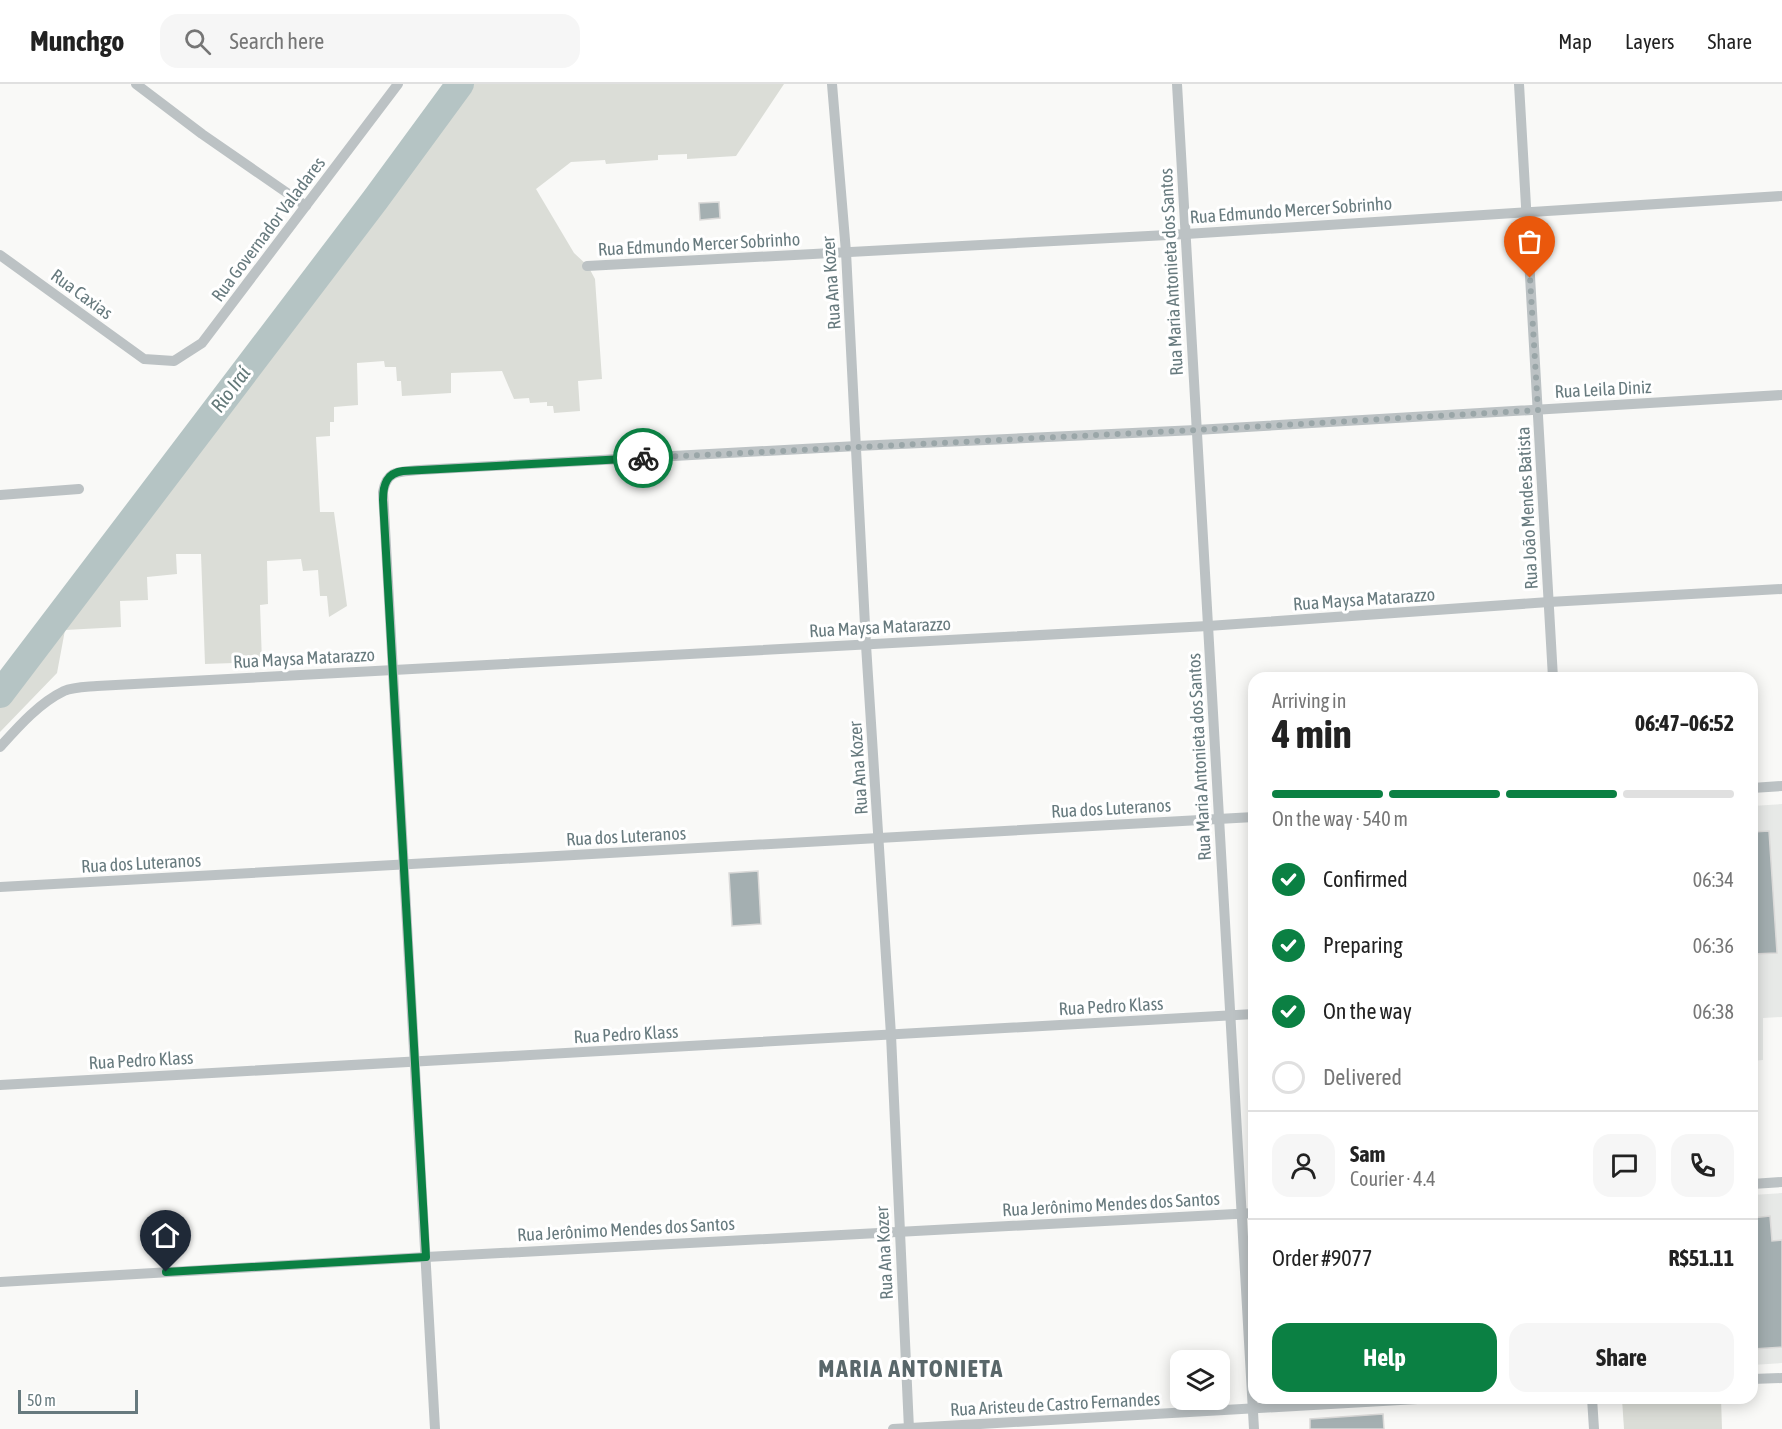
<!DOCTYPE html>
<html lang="en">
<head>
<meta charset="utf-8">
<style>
  body { margin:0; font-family:"Asap Condensed",sans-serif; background:#f6f6f6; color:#222; height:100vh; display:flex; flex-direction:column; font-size:22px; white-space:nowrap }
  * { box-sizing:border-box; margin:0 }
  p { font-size:20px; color:#767676 }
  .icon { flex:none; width:33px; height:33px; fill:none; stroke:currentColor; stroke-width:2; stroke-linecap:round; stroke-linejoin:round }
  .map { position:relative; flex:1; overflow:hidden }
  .side { position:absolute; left:1248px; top:588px; width:510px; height:732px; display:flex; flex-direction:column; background:#fff; border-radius:18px; box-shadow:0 3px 15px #0003 }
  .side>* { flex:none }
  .fabs { position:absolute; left:1170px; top:1266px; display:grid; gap:12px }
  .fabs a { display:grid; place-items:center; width:60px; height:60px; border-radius:12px; background:#fff; box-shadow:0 3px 15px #0003; font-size:30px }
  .scale { position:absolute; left:18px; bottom:15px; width:120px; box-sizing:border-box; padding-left:6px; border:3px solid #677a7e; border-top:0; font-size:16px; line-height:21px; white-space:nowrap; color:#677a7e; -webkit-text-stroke:4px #fff; paint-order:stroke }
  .pin { position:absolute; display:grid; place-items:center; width:51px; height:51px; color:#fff; margin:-62px -26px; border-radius:50% 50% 50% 0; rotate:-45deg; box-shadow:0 0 6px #0007 }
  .pin .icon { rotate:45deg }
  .courier { position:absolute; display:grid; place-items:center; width:60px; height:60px; margin:-30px; border:4px solid #0b8043; border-radius:50%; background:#fff; color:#222; box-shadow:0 2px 8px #0007 }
  .overview em { font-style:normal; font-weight:700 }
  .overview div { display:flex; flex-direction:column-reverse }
  .overview { display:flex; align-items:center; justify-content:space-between; height:102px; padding:0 24px }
  h1 { font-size:39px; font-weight:700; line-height:45px }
  .bar { display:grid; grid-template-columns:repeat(4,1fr); gap:9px 6px; align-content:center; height:72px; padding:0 24px }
  .bar i { height:8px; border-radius:4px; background:#e0e0e0 }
  .bar .selected { background:#0b8043 }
  .bar p { grid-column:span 4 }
  .line { display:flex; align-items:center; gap:15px; padding:0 24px; border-top:2px solid #e0e0e0 }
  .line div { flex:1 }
  .round { display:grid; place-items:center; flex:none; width:63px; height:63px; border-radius:18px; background:#f6f6f6 }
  ol { padding:0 24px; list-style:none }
  li { display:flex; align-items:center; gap:18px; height:66px }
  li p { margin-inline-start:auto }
  li .icon { padding:6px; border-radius:50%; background:#0b8043; color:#fff; stroke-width:4 }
  li:last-child { color:#767676 }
  li i { width:33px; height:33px; border:3px solid #e0e0e0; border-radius:50% }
  .primary-button { display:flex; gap:12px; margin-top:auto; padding:12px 24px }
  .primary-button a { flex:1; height:69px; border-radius:18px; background:#0b8043; color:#fff; font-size:24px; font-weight:700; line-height:69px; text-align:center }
  .primary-button a+a { background:#f6f6f6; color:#222 }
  header { display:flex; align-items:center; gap:36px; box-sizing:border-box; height:84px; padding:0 30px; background:#fff; border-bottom:2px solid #e0e0e0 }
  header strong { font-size:28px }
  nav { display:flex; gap:33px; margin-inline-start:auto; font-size:21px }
  .search { width:420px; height:54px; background:#f6f6f6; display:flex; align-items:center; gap:15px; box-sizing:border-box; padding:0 21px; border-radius:18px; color:#767676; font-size:22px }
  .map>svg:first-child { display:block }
  .built { fill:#e7e9e7 }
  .green { fill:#dbddd7 }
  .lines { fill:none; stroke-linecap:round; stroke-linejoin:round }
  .river { stroke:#b5c4c4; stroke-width:28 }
  .building { fill:#a4afb1; stroke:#dbdad9; stroke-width:1.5 }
  .minor { stroke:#bcc2c4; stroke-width:10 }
  .done { stroke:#9aa6a8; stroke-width:6; stroke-dasharray:0 10.8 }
  .route { stroke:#0b8043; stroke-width:8 }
  .labels { text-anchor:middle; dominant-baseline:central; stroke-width:6; stroke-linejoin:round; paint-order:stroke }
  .street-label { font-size:18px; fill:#677a7e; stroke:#fff }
  .water-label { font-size:20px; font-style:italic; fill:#637878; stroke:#fff }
  .district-label { font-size:24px; font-weight:bold; letter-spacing:1.5px; fill:#59676a; stroke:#fff }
</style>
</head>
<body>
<header>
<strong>Munchgo</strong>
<div class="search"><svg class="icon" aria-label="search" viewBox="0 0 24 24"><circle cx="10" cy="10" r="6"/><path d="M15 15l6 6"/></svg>Search here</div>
<nav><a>Map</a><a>Layers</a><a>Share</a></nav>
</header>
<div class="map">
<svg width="1782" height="1345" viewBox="0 0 1782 1345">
  <rect width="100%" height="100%" fill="#f9f9f7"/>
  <!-- built -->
  <g class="built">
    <polygon points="1782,720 1782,933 1763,934 1763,976 1752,977 1752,722"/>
    <polygon points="1782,1109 1782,1279 1752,1281 1752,1111"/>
  </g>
  <!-- green -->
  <g class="green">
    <polygon points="469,0 784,0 736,72 687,75 687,70 658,71 658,76 606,80 605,76 571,78 536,105 574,169 588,182 595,195 602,295 578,297 580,327 554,329 553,322 547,322 547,318 530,319 529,314 514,315 502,287 451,289 451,309 402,312 401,297 397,297 396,283 385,283 384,277 357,279 358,321 334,323 334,338 330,338 330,352 316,353 320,428 334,428 347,522 329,533 327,512 320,512 318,486 303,487 301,475 267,477 268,520 260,521 262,578 205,580 201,470 176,470 177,490 147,493 148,516 120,517 121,543 65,546 57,589 0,648 0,611 180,385"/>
    <polygon points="1646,1314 1721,1314 1722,1345 1624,1345 1622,1315"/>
  </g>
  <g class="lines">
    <!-- river -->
    <polyline class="river" points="0,610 375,116 460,0"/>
  </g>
  <!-- building -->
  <g class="building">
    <polygon points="719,118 720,134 700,136 699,119"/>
    <polygon points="1769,747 1777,869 1752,870 1752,748"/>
    <polygon points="758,787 761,840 732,842 729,789"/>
    <polygon points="1770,1132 1772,1157 1782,1156 1782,1263 1753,1265 1752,1134"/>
    <polygon points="1383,1330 1384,1345 1310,1345 1310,1335"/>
  </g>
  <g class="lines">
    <!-- minor -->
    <g class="minor">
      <polyline points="136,0 202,50 306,122"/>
      <polyline points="832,0 846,168 866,561 891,951 909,1345"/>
      <polyline points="1177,0 1254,1345"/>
      <polyline points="1519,0 1553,594"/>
      <polyline points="0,171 144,275 174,277 202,259 398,0"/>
      <polyline points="587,182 1186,150 1782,112"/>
      <polyline points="0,411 79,405"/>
      <path d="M0,663C18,643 39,619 64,607C73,603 87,603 97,602L1208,542L1549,518L1782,505"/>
      <polyline points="1752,704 1782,702"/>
      <polyline points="0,803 1254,733"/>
      <polyline points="0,1001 1254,930"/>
      <polyline points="1752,1100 1782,1098"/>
      <polyline points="0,1198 426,1173 1254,1129"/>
      <polyline points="1752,1295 1782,1294"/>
      <polyline points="1592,1314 1594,1345"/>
      <path d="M435,1345L383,408C387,385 400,388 419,386L857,362L1196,346L1782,311"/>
      <polyline points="893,1345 1435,1314"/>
    </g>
  </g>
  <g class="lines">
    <!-- done -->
    <polyline class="done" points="643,374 1197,346 1538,326 1530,194"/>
    <!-- route -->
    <path class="route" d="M166,1188L426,1173L383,416C383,400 387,389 403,387L643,374"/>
  </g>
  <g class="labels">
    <!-- street labels -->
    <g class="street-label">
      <text transform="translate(1291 126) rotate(-4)">Rua Edmundo Mercer Sobrinho</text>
      <text transform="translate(268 145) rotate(-53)">Rua Governador Valadares</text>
      <text transform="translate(699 160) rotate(-3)">Rua Edmundo Mercer Sobrinho</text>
      <text transform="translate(1171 188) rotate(-93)">Rua Maria Antonieta dos Santos</text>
      <text transform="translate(831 199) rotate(-94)">Rua Ana Kozer</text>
      <text transform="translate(82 210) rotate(36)">Rua Caxias</text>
      <text transform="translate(1603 305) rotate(-3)">Rua Leila Diniz</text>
      <text transform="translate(1527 424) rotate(-93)">Rua João Mendes Batista</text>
      <text transform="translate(1364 515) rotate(-4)">Rua Maysa Matarazzo</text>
      <text transform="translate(880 543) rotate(-3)">Rua Maysa Matarazzo</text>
      <text transform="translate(304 574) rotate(-3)">Rua Maysa Matarazzo</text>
      <text transform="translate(1199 673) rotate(-93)">Rua Maria Antonieta dos Santos</text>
      <text transform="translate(858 684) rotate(-94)">Rua Ana Kozer</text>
      <text transform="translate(1111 724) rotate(-3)">Rua dos Luteranos</text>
      <text transform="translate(626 752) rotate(-3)">Rua dos Luteranos</text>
      <text transform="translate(141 779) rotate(-3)">Rua dos Luteranos</text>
      <text transform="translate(1111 922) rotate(-3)">Rua Pedro Klass</text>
      <text transform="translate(626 950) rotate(-3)">Rua Pedro Klass</text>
      <text transform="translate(141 976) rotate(-3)">Rua Pedro Klass</text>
      <text transform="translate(1111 1120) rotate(-3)">Rua Jerônimo Mendes dos Santos</text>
      <text transform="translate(626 1145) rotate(-3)">Rua Jerônimo Mendes dos Santos</text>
      <text transform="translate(884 1169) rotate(-93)">Rua Ana Kozer</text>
      <text transform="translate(1055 1320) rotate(-3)">Rua Aristeu de Castro Fernandes</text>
    </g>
    <!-- water labels -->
    <g class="water-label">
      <text transform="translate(230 305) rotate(-53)">Rio Iraí</text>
    </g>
    <!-- district labels -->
    <g class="district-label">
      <text x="911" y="1284">MARIA ANTONIETA</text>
    </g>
  </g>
</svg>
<div class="fabs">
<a><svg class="icon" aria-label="layers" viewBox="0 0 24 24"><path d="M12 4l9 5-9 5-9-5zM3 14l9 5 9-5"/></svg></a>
</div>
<div class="scale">50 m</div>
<div class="pin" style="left:1530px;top:194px;background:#ea580c"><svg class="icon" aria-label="bag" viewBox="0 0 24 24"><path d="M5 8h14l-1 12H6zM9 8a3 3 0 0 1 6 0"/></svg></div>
<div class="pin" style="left:166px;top:1188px;background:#1f2937"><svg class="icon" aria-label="home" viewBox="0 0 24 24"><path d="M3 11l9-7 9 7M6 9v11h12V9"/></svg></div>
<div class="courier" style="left:643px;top:374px"><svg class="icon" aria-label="bike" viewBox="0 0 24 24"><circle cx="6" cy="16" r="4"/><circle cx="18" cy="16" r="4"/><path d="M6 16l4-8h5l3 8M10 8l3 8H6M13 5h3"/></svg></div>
<section class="side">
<div class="overview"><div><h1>4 min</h1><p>Arriving in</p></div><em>06:47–06:52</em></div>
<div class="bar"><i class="selected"></i><i class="selected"></i><i class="selected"></i><i></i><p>On the way · 540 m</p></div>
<ol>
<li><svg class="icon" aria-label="check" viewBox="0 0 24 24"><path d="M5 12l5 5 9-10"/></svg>Confirmed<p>06:34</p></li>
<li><svg class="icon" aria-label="check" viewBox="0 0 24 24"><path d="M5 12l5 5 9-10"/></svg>Preparing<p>06:36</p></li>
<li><svg class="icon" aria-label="check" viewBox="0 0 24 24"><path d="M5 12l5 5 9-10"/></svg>On the way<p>06:38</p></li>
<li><i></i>Delivered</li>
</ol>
<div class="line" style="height:108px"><a class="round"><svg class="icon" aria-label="person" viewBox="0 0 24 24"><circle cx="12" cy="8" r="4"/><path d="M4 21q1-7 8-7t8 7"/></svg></a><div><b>Sam</b><p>Courier · 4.4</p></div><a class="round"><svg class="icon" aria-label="chat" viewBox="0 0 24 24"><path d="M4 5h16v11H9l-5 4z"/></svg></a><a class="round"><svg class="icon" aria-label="phone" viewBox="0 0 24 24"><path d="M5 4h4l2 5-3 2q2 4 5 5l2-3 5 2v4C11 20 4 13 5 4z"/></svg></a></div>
<div class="line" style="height:78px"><div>Order #9077</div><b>R$51.11</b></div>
<div class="primary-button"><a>Help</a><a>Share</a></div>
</section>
</div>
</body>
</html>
